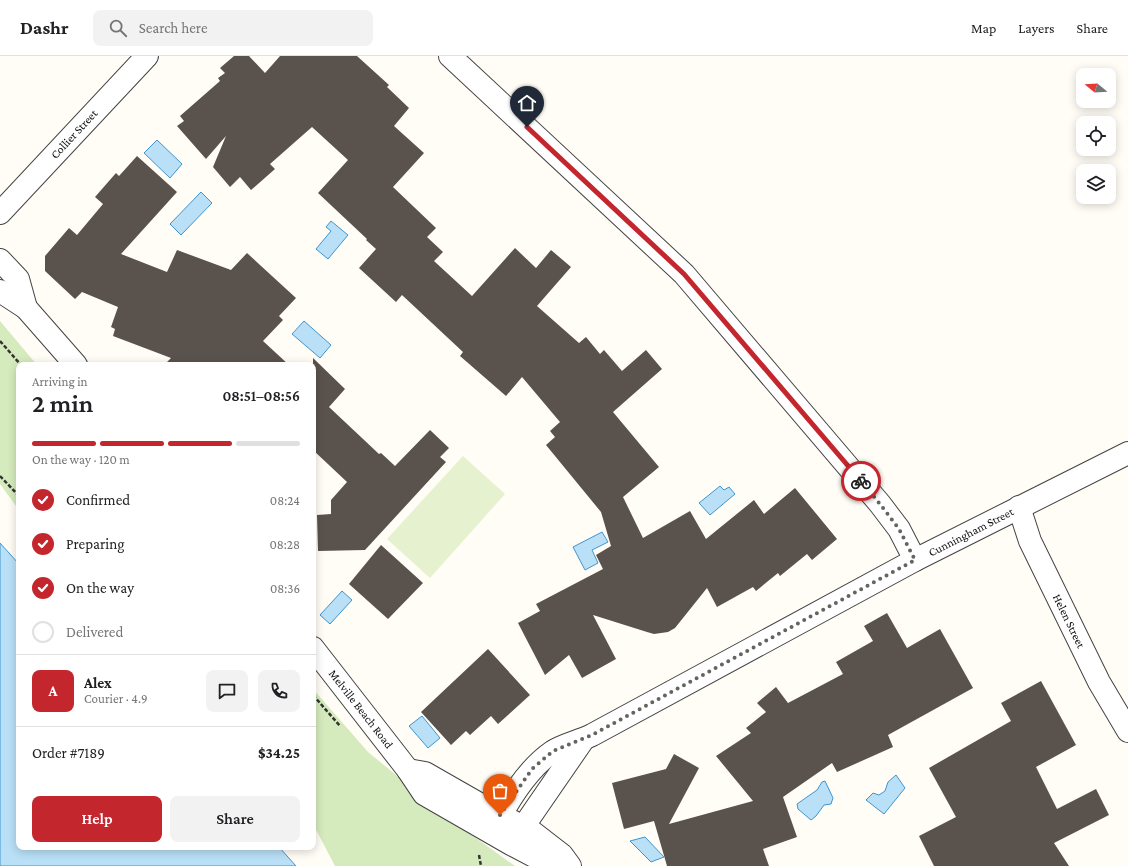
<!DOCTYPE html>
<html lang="en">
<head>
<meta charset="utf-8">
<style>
  body { margin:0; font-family:"Crimson Pro",serif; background:#f2f2f2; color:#202124; height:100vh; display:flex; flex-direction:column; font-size:15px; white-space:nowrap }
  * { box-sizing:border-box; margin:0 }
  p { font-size:13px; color:#757577 }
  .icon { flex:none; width:22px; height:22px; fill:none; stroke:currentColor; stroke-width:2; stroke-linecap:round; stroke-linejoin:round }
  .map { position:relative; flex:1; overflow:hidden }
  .side { position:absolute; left:16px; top:306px; width:300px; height:488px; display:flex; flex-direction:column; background:#fff; border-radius:8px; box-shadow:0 2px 10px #0003 }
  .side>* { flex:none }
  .needle { width:26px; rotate:288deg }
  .fabs { position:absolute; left:1076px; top:12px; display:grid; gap:8px }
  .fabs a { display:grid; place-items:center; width:40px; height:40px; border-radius:8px; background:#fff; box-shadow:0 2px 10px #0003; font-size:20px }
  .pin { position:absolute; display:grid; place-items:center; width:34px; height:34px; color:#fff; margin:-41px -17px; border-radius:50% 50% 50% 0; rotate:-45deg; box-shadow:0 0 4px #0007 }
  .pin .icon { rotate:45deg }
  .courier { position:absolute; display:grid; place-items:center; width:40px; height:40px; margin:-20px; border:3px solid #c4262e; border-radius:50%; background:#fff; color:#222; box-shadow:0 1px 5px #0007 }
  .overview em { font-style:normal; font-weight:600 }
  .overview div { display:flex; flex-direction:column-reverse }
  .overview { display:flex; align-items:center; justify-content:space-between; height:68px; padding:0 16px }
  h1 { font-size:26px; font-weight:600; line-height:30px }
  .bar { display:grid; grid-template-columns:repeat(4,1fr); gap:6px 4px; align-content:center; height:48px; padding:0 16px }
  .bar i { height:5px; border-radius:3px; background:#e0e0e0 }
  .bar .current { background:#c4262e }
  .bar p { grid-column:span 4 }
  .line { display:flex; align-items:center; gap:10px; padding:0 16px; border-top:1px solid #e0e0e0 }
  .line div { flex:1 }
  .round { display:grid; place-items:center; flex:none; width:42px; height:42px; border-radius:8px; background:#f2f2f2 }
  ol { padding:0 16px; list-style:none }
  li { display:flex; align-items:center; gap:12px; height:44px }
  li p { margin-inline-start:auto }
  li .icon { padding:4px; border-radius:50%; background:#c4262e; color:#fff; stroke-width:4 }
  li:last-child { color:#757577 }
  li i { width:22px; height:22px; border:2px solid #e0e0e0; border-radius:50% }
  .cta { display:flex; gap:8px; margin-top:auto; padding:8px 16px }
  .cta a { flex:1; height:46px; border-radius:8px; background:#c4262e; color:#fff; font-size:16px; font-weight:600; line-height:46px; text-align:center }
  .cta a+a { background:#f2f2f2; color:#202124 }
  header { display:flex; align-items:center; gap:24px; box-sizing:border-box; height:56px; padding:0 20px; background:#fff; border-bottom:1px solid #e0e0e0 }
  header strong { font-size:19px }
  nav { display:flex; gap:22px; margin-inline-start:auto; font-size:14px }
  .search { width:280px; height:36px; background:#f2f2f2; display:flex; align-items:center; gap:10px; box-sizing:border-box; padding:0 14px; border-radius:8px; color:#757577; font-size:15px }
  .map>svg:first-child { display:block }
  .green { fill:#d5ebbd }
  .pitch { fill:#e6f2cf }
  .water { fill:#b9e0f7; stroke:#3f96cf }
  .building { fill:#5a524d }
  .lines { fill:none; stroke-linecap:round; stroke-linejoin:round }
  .minor-casing { stroke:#444; stroke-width:24 }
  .tertiary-casing { stroke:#444; stroke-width:24 }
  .path { stroke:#333; stroke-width:2.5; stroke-dasharray:4 2; stroke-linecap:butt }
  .minor { stroke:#fff; stroke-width:22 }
  .tertiary { stroke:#fff; stroke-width:22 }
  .done { stroke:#646461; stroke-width:4; stroke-dasharray:0 7.2 }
  .route { stroke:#c4262e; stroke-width:5 }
  .labels { text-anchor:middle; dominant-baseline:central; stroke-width:4; stroke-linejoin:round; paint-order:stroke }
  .street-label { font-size:12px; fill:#111; stroke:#fff }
</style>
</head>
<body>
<header>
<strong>Dashr</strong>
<div class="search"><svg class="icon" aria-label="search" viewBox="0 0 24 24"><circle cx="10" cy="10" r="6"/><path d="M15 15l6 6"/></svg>Search here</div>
<nav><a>Map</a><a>Layers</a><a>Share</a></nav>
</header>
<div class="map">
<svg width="1128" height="810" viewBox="0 0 1128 810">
  <rect width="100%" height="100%" fill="#fffdf5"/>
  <!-- green -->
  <g class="green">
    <polygon points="0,265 37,309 19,309 19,454 0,428"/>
    <polygon points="313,633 368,696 451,764 515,810 335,810 313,768"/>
  </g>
  <!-- pitch -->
  <polygon class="pitch" points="463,400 505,438 430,522 387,483"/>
  <!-- water -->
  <g class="water">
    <polygon points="157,84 182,108 170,122 144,97"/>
    <polygon points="201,136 212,147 181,179 170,168"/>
    <polygon points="331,165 348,179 328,203 316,193 331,175 326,171"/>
    <polygon points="304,265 331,289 320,302 292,278"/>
    <polygon points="720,430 724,434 729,431 735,438 710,459 699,447"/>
    <polygon points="602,476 608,486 592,494 598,507 585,514 573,491"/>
    <polygon points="0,487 19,508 19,791 279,791 296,810 0,810"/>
    <polygon points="342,535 352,544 330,568 320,559"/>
    <polygon points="422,660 440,682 428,692 409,670"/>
    <polygon points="896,719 905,732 884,758 866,744 873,737 879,739 885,735 888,726"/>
    <polygon points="825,725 833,742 831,748 824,749 816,760 811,764 798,753 797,748 817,734 822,726"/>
    <polygon points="645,781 664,801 651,806 630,785"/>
  </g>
  <!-- building -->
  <g class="building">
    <polygon points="234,0 249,0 265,17 280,0 357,0 389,29 387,31 409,52 394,70 424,97 393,131 436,172 427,181 443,196 434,205 472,240 515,192 536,212 551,194 571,211 537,250 579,287 586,281 600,298 604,294 622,315 646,294 662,313 613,356 659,411 623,441 643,482 690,455 706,483 754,444 764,458 795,432 837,483 812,504 807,498 780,520 778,517 756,535 753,531 717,551 707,532 675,572 668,576 654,578 647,576 593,559 616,603 582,622 569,599 545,619 518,567 540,555 536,548 603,513 596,499 611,490 601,456 546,389 555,381 550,375 560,366 522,321 506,340 460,300 463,296 402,239 396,246 359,212 376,193 366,184 367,183 318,137 348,104 312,71 270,108 275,113 251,134 240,121 230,131 213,111 226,80 206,103 177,70 184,65 180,60 220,25 218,22 225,17 220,12"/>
    <polygon points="137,100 177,136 121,198 167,216 177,194 231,214 247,197 296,242 279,260 283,264 263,285 289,309 164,309 171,302 113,280 115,273 111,271 118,251 82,236 75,243 45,215 45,200 69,172 77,179 103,148 95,141 116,117 119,120"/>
    <polygon points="313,302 345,333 329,351 379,398 381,397 395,410 430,374 449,392 440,401 446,406 365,494 318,495 317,459 331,458 331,444 347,426 313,394"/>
    <polygon points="381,489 423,527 388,563 349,528"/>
    <polygon points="887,557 907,592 940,573 973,632 888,679 893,691 837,716 832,707 783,741 797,781 763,793 769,810 667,810 654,765 624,773 612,727 666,713 674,698 699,712 669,768 753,745 716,700 751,677 746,672 766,656 757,647 776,631 788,647 843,618 836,606 873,585 864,570"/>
    <polygon points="488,593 530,639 498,668 491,660 470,679 466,675 451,689 421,656"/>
    <polygon points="1041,625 1076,689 1036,711 1057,753 1096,733 1109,759 1054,787 1069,810 934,810 919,780 956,761 929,712 1011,665 1001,647"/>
  </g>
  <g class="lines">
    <!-- minor casing -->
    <g class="minor-casing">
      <g id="minor">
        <polyline points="450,0 684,218 880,448 899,473 915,504"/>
        <polyline points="0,157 147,0"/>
        <polyline points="1019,451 1030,485 1099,626 1128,675"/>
        <path d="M492,776C506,748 526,714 552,696C562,689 580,685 592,679L915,504L1128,397"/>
        <polyline points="512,787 583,684"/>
      </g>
    </g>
    <!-- tertiary casing -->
    <g class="tertiary-casing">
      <g id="tertiary">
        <polyline points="0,204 18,223 26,252"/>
        <polyline points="0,235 26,252 76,309"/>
        <polyline points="313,592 408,714 424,738 511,788 553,810"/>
        <polyline points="408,714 425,717 481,749 531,775 562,799 570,810"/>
      </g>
    </g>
    <!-- path -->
    <g class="path">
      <polyline points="0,285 21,309"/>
      <polyline points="0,420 19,440"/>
      <polyline points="313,639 340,670"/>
      <polyline points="479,799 481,810"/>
    </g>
    <!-- minor -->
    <use href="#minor" class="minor"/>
    <!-- tertiary -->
    <use href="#tertiary" class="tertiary"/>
  </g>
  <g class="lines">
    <!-- done -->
    <polyline class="done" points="500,759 532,713 553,695 592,679 915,504 899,473 880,448 861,425"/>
    <!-- route -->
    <polyline class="route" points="527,71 684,218 861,425"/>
  </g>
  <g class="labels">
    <!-- street labels -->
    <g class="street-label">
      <text transform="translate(74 78) rotate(-47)">Collier Street</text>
      <text transform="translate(971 476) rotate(-27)">Cunningham Street</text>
      <text transform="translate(1069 565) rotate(64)">Helen Street</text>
      <text transform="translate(361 653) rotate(52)">Melville Beach Road</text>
    </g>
  </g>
</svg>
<div class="fabs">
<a><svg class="needle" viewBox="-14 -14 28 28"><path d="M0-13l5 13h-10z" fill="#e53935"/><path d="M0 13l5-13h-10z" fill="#757577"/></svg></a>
<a><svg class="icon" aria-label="locate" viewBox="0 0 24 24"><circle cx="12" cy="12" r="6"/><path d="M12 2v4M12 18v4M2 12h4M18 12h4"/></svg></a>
<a><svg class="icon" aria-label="layers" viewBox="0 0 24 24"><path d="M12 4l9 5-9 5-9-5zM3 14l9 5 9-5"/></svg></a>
</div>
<div class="pin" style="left:500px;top:759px;background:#ea580c"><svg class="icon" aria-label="bag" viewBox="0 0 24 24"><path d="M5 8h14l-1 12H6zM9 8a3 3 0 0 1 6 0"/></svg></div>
<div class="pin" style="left:527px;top:71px;background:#1f2937"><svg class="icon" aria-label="home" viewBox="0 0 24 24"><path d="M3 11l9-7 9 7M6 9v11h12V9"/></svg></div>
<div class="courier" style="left:861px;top:425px"><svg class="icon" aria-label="bike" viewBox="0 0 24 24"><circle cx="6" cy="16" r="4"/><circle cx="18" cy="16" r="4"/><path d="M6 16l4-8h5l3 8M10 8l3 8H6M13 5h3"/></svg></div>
<section class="side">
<div class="overview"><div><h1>2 min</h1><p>Arriving in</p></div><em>08:51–08:56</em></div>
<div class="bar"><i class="current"></i><i class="current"></i><i class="current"></i><i></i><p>On the way · 120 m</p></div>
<ol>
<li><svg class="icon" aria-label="check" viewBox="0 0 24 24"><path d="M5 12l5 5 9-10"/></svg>Confirmed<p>08:24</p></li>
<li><svg class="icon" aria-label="check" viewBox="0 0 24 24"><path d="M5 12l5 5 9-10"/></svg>Preparing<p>08:28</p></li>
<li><svg class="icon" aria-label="check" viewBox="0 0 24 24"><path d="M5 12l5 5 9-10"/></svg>On the way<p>08:36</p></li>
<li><i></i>Delivered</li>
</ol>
<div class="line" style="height:72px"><b class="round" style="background:#c4262e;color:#fff">A</b><div><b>Alex</b><p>Courier · 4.9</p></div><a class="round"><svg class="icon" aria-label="chat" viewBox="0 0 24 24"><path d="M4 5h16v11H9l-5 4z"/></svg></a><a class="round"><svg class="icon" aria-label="phone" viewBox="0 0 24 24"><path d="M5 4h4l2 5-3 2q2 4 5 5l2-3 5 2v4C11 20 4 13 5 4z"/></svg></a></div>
<div class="line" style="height:52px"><div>Order #7189</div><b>$34.25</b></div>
<div class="cta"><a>Help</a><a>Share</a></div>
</section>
</div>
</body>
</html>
